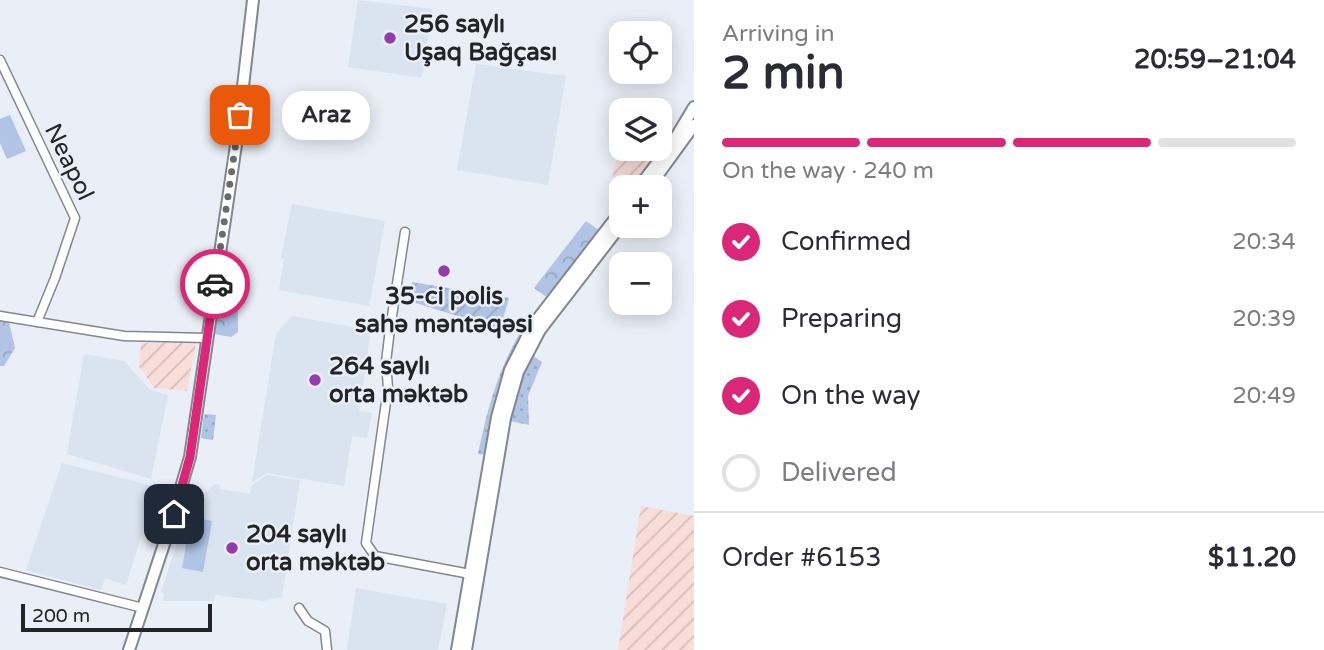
<!DOCTYPE html>
<html lang="en">
<head>
<meta charset="utf-8">
<style>
  body { margin:0; font-family:"Varela Round",sans-serif; background:#f2f2f3; color:#2b2b33; height:100vh; display:flex; flex-direction:column; font-size:26px; white-space:nowrap }
  * { box-sizing:border-box; margin:0 }
  p { font-size:23px; color:#7c7c81 }
  .icon { flex:none; width:38px; height:38px; fill:none; stroke:currentColor; stroke-width:2; stroke-linecap:round; stroke-linejoin:round }
  .map { position:relative; flex:1; overflow:hidden }
  .side { display:flex; flex-direction:column; background:#fff; width:630px }
  .side>* { flex:none }
  .tools { position:absolute; left:609px; top:21px; display:grid; gap:14px }
  .tools a { display:grid; place-items:center; width:63px; height:63px; border-radius:14px; background:#fff; box-shadow:0 4px 18px #0003; font-size:35px }
  .scale { position:absolute; left:21px; bottom:18px; width:191px; box-sizing:border-box; padding-left:7px; border:4px solid #232427; border-top:0; font-size:19px; line-height:24px; white-space:nowrap; color:#232427; -webkit-text-stroke:5px #eaeef6; paint-order:stroke }
  .pin { position:absolute; display:grid; place-items:center; width:60px; height:60px; color:#fff; margin:-30px; border-radius:14px; box-shadow:0 4px 10px #0006 }
  .courier { position:absolute; display:grid; place-items:center; width:70px; height:70px; margin:-35px; border:5px solid #db2777; border-radius:50%; background:#fff; color:#222; box-shadow:0 2px 9px #0007 }
  .bubble { position:absolute; height:49px; border-radius:21px; background:#fff; box-shadow:0 4px 18px #0003; font-size:23px; font-weight:700; line-height:49px; text-align:center }
  .headline em { font-style:normal; font-weight:700 }
  .headline div { display:flex; flex-direction:column-reverse }
  .headline { display:flex; align-items:center; justify-content:space-between; height:119px; padding:0 28px }
  h1 { font-size:46px; font-weight:700; line-height:52px }
  .bar { display:grid; grid-template-columns:repeat(4,1fr); gap:10px 7px; align-content:center; height:84px; padding:0 28px }
  .bar i { height:9px; border-radius:5px; background:#e1e1e2 }
  .bar .active { background:#db2777 }
  .bar p { grid-column:span 4 }
  .line { display:flex; align-items:center; gap:18px; padding:0 28px; border-top:2px solid #e1e1e2 }
  .line div { flex:1 }
  ol { padding:0 28px; list-style:none }
  li { display:flex; align-items:center; gap:21px; height:77px }
  li p { margin-inline-start:auto }
  li .icon { padding:7px; border-radius:50%; background:#db2777; color:#fff; stroke-width:4 }
  li:last-child { color:#7c7c81 }
  li i { width:38px; height:38px; border:4px solid #e1e1e2; border-radius:50% }
  main { display:flex; flex:1; min-height:0 }
  .map>svg:first-child { display:block }
  .industrial { fill:url(#industrial-furrows) }
  .built { fill:#dae3f0 }
  .grass { fill:url(#grass-dots) }
  .forest { fill:url(#forest-crowns) }
  .garden { fill:url(#garden-furrows) }
  .pitch { fill:#b0c4e5 }
  .lines { fill:none; stroke-linecap:round; stroke-linejoin:round }
  .street-casing { stroke:#83878e; stroke-width:11 }
  .secondary-casing { stroke:#83878e; stroke-width:14 }
  .street { stroke:#fff; stroke-width:8 }
  .secondary { stroke:#fff; stroke-width:10 }
  .done { stroke:#696b6f; stroke-width:7; stroke-dasharray:0 12.6 }
  .route { stroke:#db2777; stroke-width:9 }
  .poi-dot { fill:#943daa; stroke:#eaeef6; stroke-width:2.5 }
  .labels { text-anchor:middle; dominant-baseline:central; stroke-width:5; stroke-linejoin:round; paint-order:stroke }
  .poi-label { font-size:24px; font-weight:bold; fill:#232427; stroke:#eaeef6; text-anchor:start }
  .street-label { font-size:24px; fill:#232427; stroke:#eaeef6 }
</style>
</head>
<body>
<main>
<div class="map">
<svg width="694" height="650" viewBox="0 0 694 650">
  <defs>
    <pattern id="industrial-furrows" width="10" height="10" patternUnits="userSpaceOnUse" patternTransform="scale(1.75)"><rect width="10" height="10" fill="#f8ddd9"/><path d="M-1 1l2-2M0 10L10 0M9 11l2-2" fill="none" stroke="#d4beba"/></pattern>
    <pattern id="grass-dots" width="8" height="8" patternUnits="userSpaceOnUse" patternTransform="scale(1.75)"><rect width="8" height="8" fill="#b0c4e5"/><path d="M2 2h.1M6 6h.1" fill="none" stroke="#97a8c4" stroke-width="1.8" stroke-linecap="round"/></pattern>
    <pattern id="forest-crowns" width="20" height="18" patternUnits="userSpaceOnUse" patternTransform="scale(1.75)"><rect width="20" height="18" fill="#b0c4e5"/><path d="M2 6a3 3 0 1 1 6 0M12 15a3 3 0 1 1 6 0" fill="none" stroke="#97a8c4"/></pattern>
    <pattern id="garden-furrows" width="10" height="10" patternUnits="userSpaceOnUse" patternTransform="scale(1.75)"><rect width="10" height="10" fill="#b0c4e5"/><path d="M-1 1l2-2M0 10L10 0M9 11l2-2" fill="none" stroke="#97a8c4"/></pattern>
  </defs>
  <rect width="100%" height="100%" fill="#eaeef6"/>
  <!-- industrial -->
  <g class="industrial">
    <polygon points="621,134 621,149 659,149 658,154 631,187 624,183 619,190 611,185"/>
    <polygon points="196,342 187,391 154,388 139,366 141,343"/>
    <polygon points="641,506 694,516 694,650 618,650"/>
  </g>
  <!-- built -->
  <g class="built">
    <polygon points="358,0 432,9 422,78 348,67"/>
    <polygon points="476,64 566,76 548,185 457,170"/>
    <polygon points="292,204 385,221 369,306 279,290 284,259 281,258"/>
    <polygon points="292,316 371,330 359,411 372,413 367,438 352,436 344,486 267,473 252,482 276,334"/>
    <polygon points="84,354 124,361 150,390 168,395 151,479 67,454"/>
    <polygon points="62,463 157,487 126,585 105,578 101,590 26,570"/>
    <polygon points="267,475 300,480 282,597 263,601 216,595 214,601 163,601 164,594 161,592 187,512 214,484 220,485 220,489 250,494 252,485"/>
    <polygon points="356,588 447,604 438,650 347,650"/>
  </g>
  <!-- grass -->
  <g class="grass">
    <path d="M525,324L528,326L503,376L486,455L478,454C489,403 498,369 525,324Z"/>
    <polygon points="532,355 542,362 528,396 529,425 510,421 521,380"/>
    <polygon points="204,414 216,415 213,440 201,438"/>
  </g>
  <!-- forest -->
  <g class="forest">
    <polygon points="586,221 600,231 548,298 534,288"/>
    <polygon points="219,304 238,307 238,332 231,337 214,334"/>
    <polygon points="0,320 9,322 15,348 4,366 0,366"/>
  </g>
  <!-- garden -->
  <polygon class="garden" points="412,282 509,298 500,329 409,301"/>
  <!-- pitch -->
  <g class="pitch">
    <polygon points="10,115 26,151 7,159 0,143 0,119"/>
    <polygon points="191,517 212,521 203,572 182,568"/>
  </g>
  <g class="lines">
    <!-- street casing -->
    <g class="street-casing">
      <g id="street">
        <polyline points="0,60 75,218 55,278 37,322"/>
        <polyline points="405,232 390,329 386,362 388,388 366,543 375,556 470,574"/>
        <polyline points="0,316 124,336 207,338"/>
        <polyline points="0,572 143,608"/>
        <polyline points="299,608 308,621 325,631 327,650"/>
      </g>
    </g>
    <!-- secondary casing -->
    <g class="secondary-casing">
      <g id="secondary">
        <polyline points="639,187 673,142 694,107"/>
        <polyline points="649,187 694,125"/>
        <polyline points="129,650 166,538 190,457 237,138 253,0"/>
        <polyline points="457,650 497,417 510,370 533,325 621,211"/>
        <polyline points="466,650 505,418 518,372 540,330 621,225"/>
      </g>
    </g>
    <!-- street -->
    <use href="#street" class="street"/>
    <!-- secondary -->
    <use href="#secondary" class="secondary"/>
  </g>
  <g class="lines">
    <!-- done -->
    <polyline class="done" points="215,284 240,115"/>
    <!-- route -->
    <polyline class="route" points="174,514 190,457 215,284"/>
  </g>
  <!-- markers -->
  <g class="poi-dot">
    <circle cx="390" cy="38" r="7"/>
    <circle cx="444" cy="271" r="7"/>
    <circle cx="315" cy="380" r="7"/>
    <circle cx="232" cy="548" r="7"/>
  </g>
  <g class="labels">
    <!-- poi labels -->
    <g class="poi-label">
      <text x="404" y="24">256 saylı<tspan x="404" dy="28">Uşaq Bağçası</tspan></text>
      <text x="444" y="296" text-anchor="middle">35-ci polis<tspan x="444" dy="28">sahə məntəqəsi</tspan></text>
      <text x="329" y="366">264 saylı<tspan x="329" dy="28">orta məktəb</tspan></text>
      <text x="246" y="534">204 saylı<tspan x="246" dy="28">orta məktəb</tspan></text>
    </g>
    <!-- street labels -->
    <g class="street-label">
      <text transform="translate(69 162) rotate(64)">Neapol</text>
    </g>
  </g>
</svg>
<div class="tools">
<a><svg class="icon" aria-label="locate" viewBox="0 0 24 24"><circle cx="12" cy="12" r="6"/><path d="M12 2v4M12 18v4M2 12h4M18 12h4"/></svg></a>
<a><svg class="icon" aria-label="layers" viewBox="0 0 24 24"><path d="M12 4l9 5-9 5-9-5zM3 14l9 5 9-5"/></svg></a>
<a>+</a>
<a>−</a>
</div>
<div class="scale">200 m</div>
<div class="pin" style="left:240px;top:115px;background:#ea580c"><svg class="icon" aria-label="bag" viewBox="0 0 24 24"><path d="M5 8h14l-1 12H6zM9 8a3 3 0 0 1 6 0"/></svg></div>
<div class="pin" style="left:174px;top:514px;background:#1f2937"><svg class="icon" aria-label="home" viewBox="0 0 24 24"><path d="M3 11l9-7 9 7M6 9v11h12V9"/></svg></div>
<div class="courier" style="left:215px;top:284px"><svg class="icon" aria-label="car" viewBox="0 0 24 24"><path d="M5 17H2v-5l4-1 3-4h7l3 4 3 1v5h-3M9 17h6M6 11h13"/><circle cx="7" cy="17" r="2"/><circle cx="17" cy="17" r="2"/></svg></div>
<div class="bubble" style="left:282px;top:91px;width:88px">Araz</div>
</div>
<section class="side">
<div class="headline"><div><h1>2 min</h1><p>Arriving in</p></div><em>20:59–21:04</em></div>
<div class="bar"><i class="active"></i><i class="active"></i><i class="active"></i><i></i><p>On the way · 240 m</p></div>
<ol>
<li><svg class="icon" aria-label="check" viewBox="0 0 24 24"><path d="M5 12l5 5 9-10"/></svg>Confirmed<p>20:34</p></li>
<li><svg class="icon" aria-label="check" viewBox="0 0 24 24"><path d="M5 12l5 5 9-10"/></svg>Preparing<p>20:39</p></li>
<li><svg class="icon" aria-label="check" viewBox="0 0 24 24"><path d="M5 12l5 5 9-10"/></svg>On the way<p>20:49</p></li>
<li><i></i>Delivered</li>
</ol>
<div class="line" style="height:91px"><div>Order #6153</div><b>$11.20</b></div>
</section>
</main>
</body>
</html>
